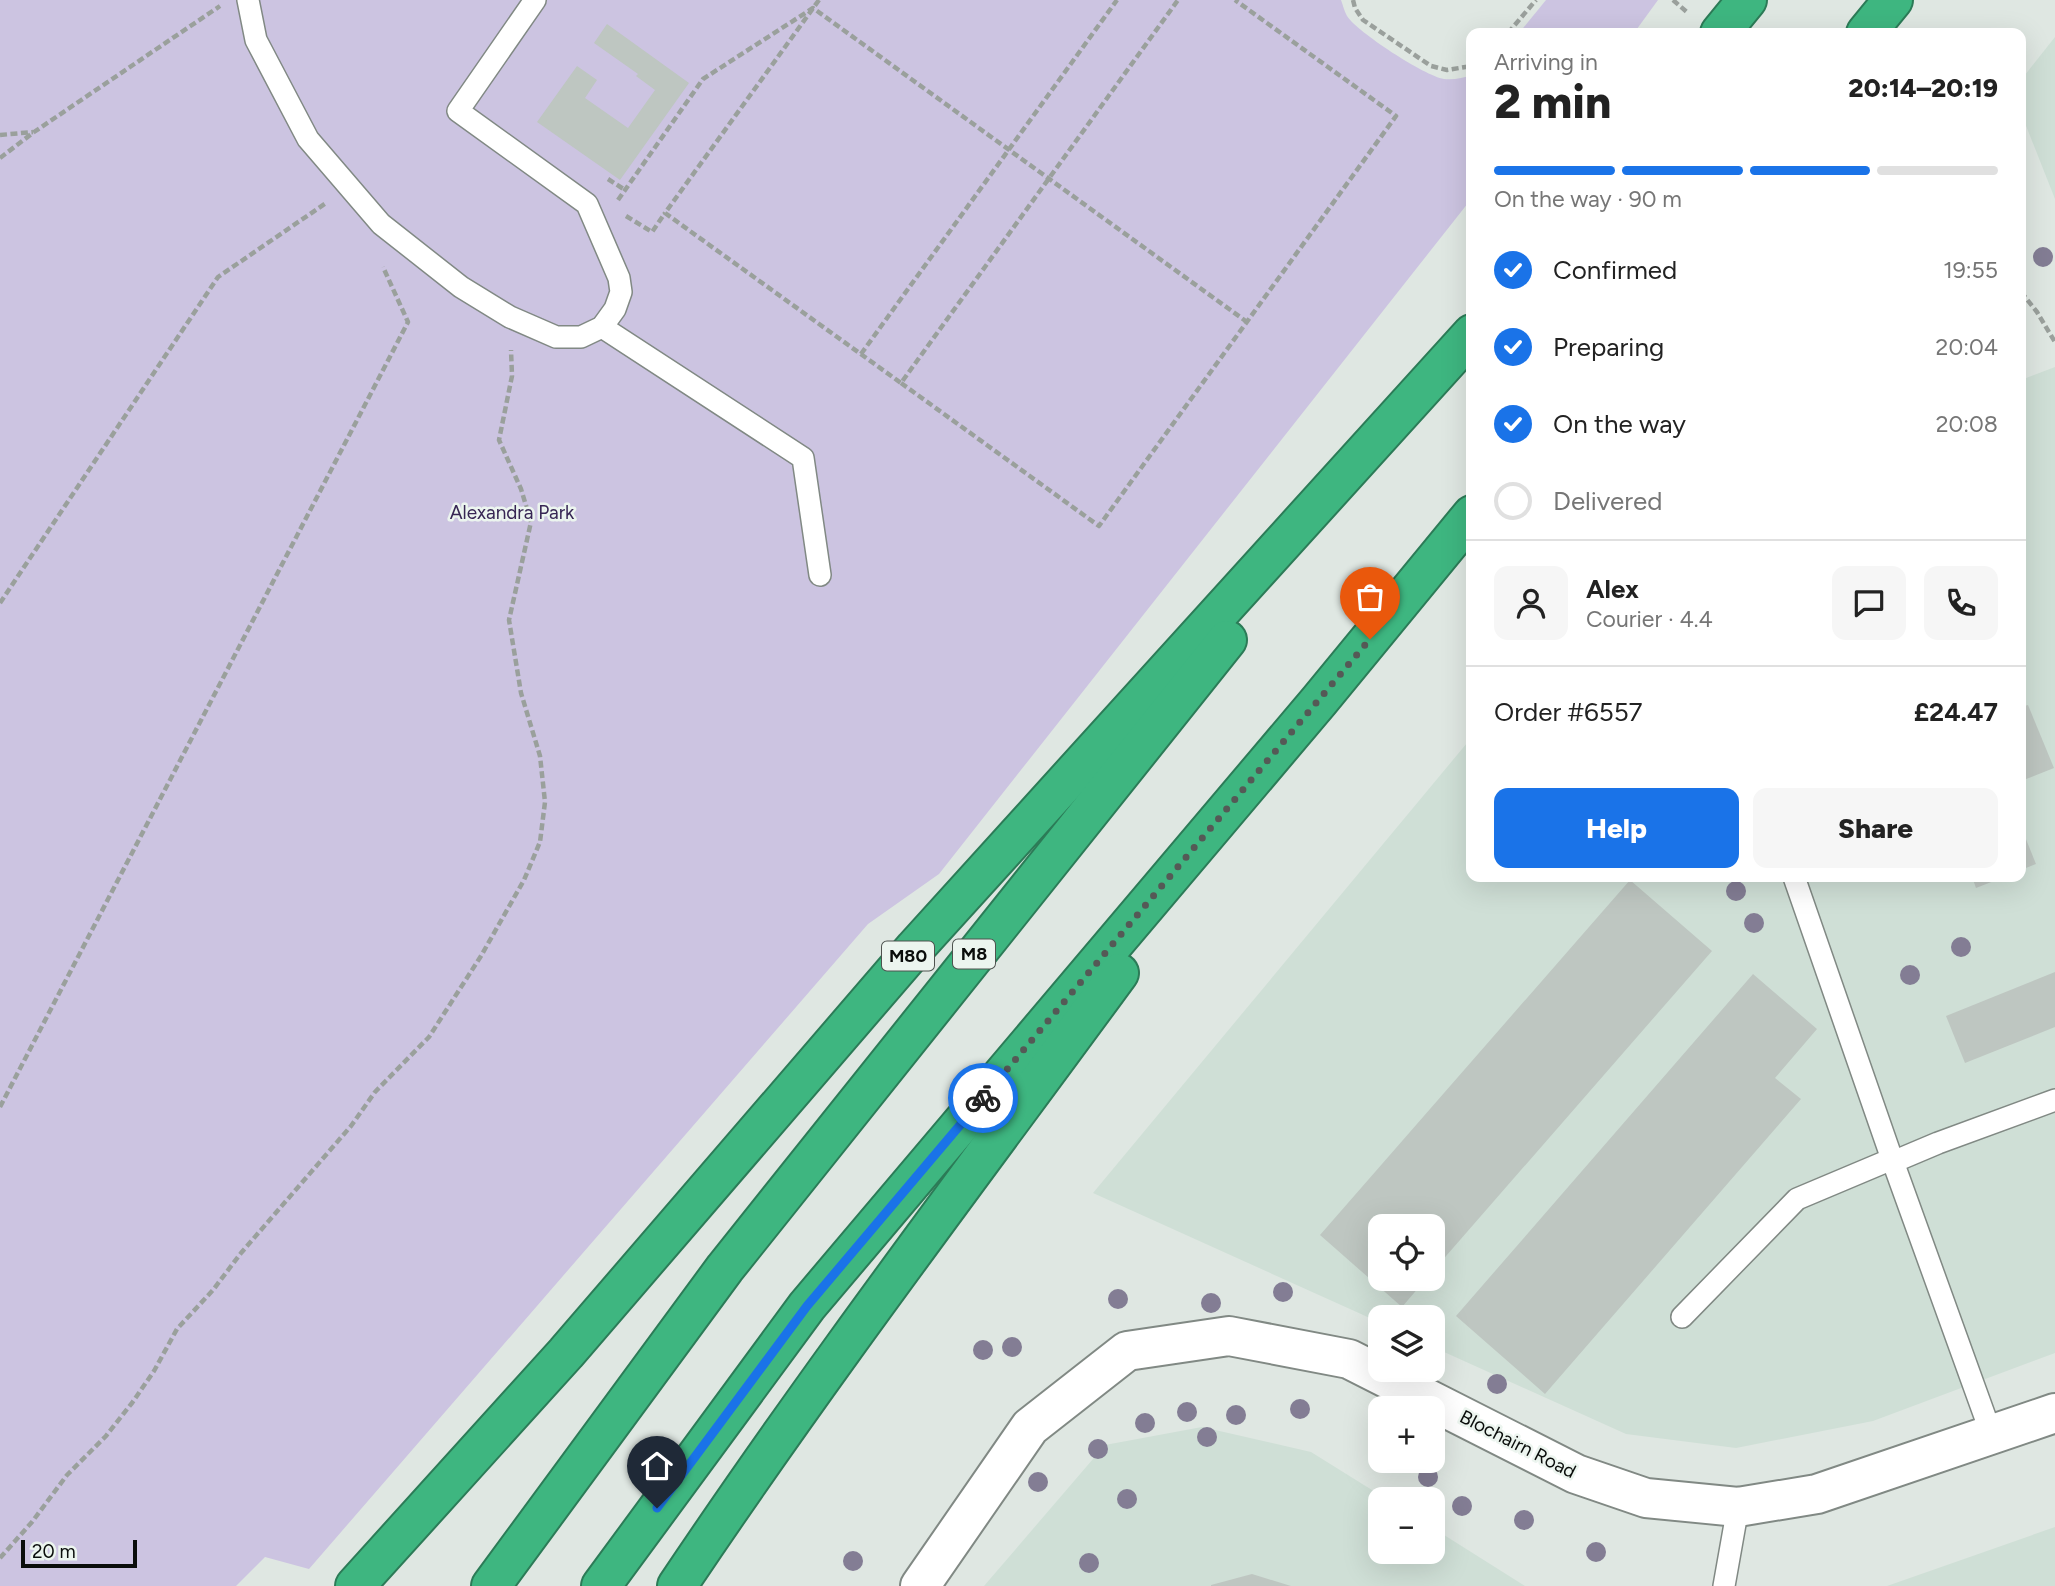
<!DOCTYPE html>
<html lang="en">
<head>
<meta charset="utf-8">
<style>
  body { margin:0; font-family:Figtree,sans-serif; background:#f6f6f6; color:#222; height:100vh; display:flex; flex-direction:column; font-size:26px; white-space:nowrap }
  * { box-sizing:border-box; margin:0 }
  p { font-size:23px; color:#767676 }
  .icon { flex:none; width:38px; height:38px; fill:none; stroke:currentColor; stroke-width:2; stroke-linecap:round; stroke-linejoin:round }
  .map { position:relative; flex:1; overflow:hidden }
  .details { position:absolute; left:1466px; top:28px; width:560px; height:854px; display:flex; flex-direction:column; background:#fff; border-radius:14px; box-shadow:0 7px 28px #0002 }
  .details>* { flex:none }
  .buttons { position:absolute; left:1368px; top:1214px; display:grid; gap:14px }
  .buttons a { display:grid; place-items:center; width:77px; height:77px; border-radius:14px; background:#fff; box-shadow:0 7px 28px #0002; font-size:35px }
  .scale { position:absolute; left:21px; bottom:18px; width:116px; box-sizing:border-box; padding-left:7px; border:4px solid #0a0d0b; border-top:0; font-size:19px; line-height:24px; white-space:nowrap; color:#0a0d0b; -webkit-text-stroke:5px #ecf5ef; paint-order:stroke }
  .pin { position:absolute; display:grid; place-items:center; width:60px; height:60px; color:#fff; margin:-72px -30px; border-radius:50% 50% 50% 0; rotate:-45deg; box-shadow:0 0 7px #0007 }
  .pin .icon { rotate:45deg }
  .courier { position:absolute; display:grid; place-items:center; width:70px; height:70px; margin:-35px; border:5px solid #1a73e8; border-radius:50%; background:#fff; color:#222; box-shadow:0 2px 9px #0007 }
  .head em { font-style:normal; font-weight:800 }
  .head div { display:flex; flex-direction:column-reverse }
  .head { display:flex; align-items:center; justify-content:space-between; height:119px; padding:0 28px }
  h1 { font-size:46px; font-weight:800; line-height:52px }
  .bar { display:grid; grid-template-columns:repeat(4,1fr); gap:10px 7px; align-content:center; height:84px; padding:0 28px }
  .bar i { height:9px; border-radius:5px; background:#e0e0e0 }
  .bar .on { background:#1a73e8 }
  .bar p { grid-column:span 4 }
  .line { display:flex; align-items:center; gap:18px; padding:0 28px; border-top:2px solid #e0e0e0 }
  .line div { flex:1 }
  .round { display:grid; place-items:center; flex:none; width:74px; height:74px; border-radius:14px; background:#f6f6f6 }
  ol { padding:0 28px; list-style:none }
  li { display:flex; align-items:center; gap:21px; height:77px }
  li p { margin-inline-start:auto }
  li .icon { padding:7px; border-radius:50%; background:#1a73e8; color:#fff; stroke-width:4 }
  li:last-child { color:#767676 }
  li i { width:38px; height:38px; border:4px solid #e0e0e0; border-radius:50% }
  .action { display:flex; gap:14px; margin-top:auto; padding:14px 28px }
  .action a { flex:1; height:80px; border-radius:14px; background:#1a73e8; color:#fff; font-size:28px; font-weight:800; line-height:80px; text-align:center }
  .action a+a { background:#f6f6f6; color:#222 }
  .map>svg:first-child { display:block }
  .built { fill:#cfdfd6; fill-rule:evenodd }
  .green { fill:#ccc4e1 }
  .building { fill:#bec6c1 }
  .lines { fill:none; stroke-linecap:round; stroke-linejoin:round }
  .service-casing { stroke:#818984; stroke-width:24 }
  .tertiary-casing { stroke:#818984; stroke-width:42 }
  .motorway-casing { stroke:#2c7b57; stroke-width:42 }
  .path { stroke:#9aa09c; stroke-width:4.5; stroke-dasharray:7 3.5; stroke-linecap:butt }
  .service { stroke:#fff; stroke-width:21 }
  .tertiary { stroke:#fff; stroke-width:38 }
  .motorway { stroke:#3eb680; stroke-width:38 }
  .tree { fill:#837d94 }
  .done { stroke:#555956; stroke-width:7; stroke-dasharray:0 12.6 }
  .route { stroke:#1a73e8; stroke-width:9 }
  .labels { text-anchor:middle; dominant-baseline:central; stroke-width:5; stroke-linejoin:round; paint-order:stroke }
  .shield { fill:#ecf5ef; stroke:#4e534f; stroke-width:2 }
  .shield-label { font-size:18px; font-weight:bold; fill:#0a0d0b }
  .park-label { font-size:19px; fill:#372654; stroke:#ecf5ef }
  .street-label { font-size:19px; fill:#0a0d0b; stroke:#ecf5ef }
</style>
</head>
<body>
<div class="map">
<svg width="2055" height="1586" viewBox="0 0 2055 1586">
  <rect width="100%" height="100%" fill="#dfe7e2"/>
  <!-- built -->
  <g class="built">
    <polygon points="2055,37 2055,199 2021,113 2021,80"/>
    <path d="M2055,367V1353L1873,1421L1736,1448L1626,1434L1433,1347V1318H1381V1323L1093,1193L1472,737V877H2021V380ZM1381,1227H1433V1279H1381Z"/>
    <polygon points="1202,1427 1311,1452 1388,1500 1381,1500 1381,1552 1433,1552 1433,1528 1525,1586 984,1586 1105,1445"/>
    <polygon points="2055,1527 2055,1586 1887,1586"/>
  </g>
  <!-- green -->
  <g class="green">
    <path d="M0,0H1341C1343,5 1344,11 1347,16C1357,32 1425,76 1444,79C1454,80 1463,78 1472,75V198L939,874L868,924L309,1569L265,1557L236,1586H0Z"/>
    <polygon points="1546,0 1658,0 1634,33 1519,33"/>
  </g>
  <!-- building -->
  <g class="building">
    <polygon points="607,24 689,83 620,180 537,122 577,66 597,80 585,98 628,128 655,90 636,76 638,74 594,43"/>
    <polygon points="2028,705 2054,768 2021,781 2021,707"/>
    <polygon points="2021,827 2036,864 2021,870"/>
    <polygon points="1972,877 2004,877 1976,888"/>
    <polygon points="1630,880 1712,951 1433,1271 1433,1227 1381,1227 1381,1279 1426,1279 1402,1307 1320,1235"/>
    <polygon points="2055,972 2055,1027 1965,1063 1946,1016"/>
    <polygon points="1753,974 1817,1029 1775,1078 1801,1099 1545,1394 1456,1316"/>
    <polygon points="1252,1574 1291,1586 1211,1586 1211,1585"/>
  </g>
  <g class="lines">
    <!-- service casing -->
    <g class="service-casing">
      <g id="service">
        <polyline points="248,0 256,40 308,139 381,224 461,287 510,317 556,337 581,337 602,327 615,309 621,292 619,278 587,204 458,111 535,0"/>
        <polyline points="602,327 803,458 820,575"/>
        <polyline points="1794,877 1892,1159 1992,1436"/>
        <polyline points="1893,1162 1938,1143 2055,1100"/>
        <polyline points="1682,1317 1797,1199 1892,1159"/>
        <polyline points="1724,1586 1738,1507"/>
      </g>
    </g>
    <!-- tertiary casing -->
    <g class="tertiary-casing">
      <polyline id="tertiary" points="920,1586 1030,1427 1127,1351 1229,1336 1349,1359 1576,1474 1646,1498 1738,1507 1817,1494 2055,1413"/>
    </g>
    <!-- motorway casing -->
    <g class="motorway-casing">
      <g id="motorway">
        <polyline points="1720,33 1747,0"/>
        <polyline points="1866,33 1893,0"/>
        <polyline points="355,1586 566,1353 915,948 1472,334"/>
        <polyline points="491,1586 725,1268 1227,640"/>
        <polyline points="601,1586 807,1306 1319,701 1472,515"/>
        <path d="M677,1586C817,1377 970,1176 1119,973"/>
      </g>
    </g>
    <!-- path -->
    <g class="path">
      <polyline points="819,0 665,213 901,383 1178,0"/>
      <polyline points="1353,0 1355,8 1363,20 1431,66 1447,70 1472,66"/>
      <polyline points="1673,0 1688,13"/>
      <polyline points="1508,33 1536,0"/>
      <polyline points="0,135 33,132"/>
      <polyline points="0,158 34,132 220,6"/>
      <polyline points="608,179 625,190"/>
      <polyline points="618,200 703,79 813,8 1247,322"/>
      <polyline points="626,216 652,232 665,213"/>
      <polyline points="2021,292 2037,312 2055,342"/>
      <polyline points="861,354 1117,0"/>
      <polyline points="901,383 1099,526 1396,116 1235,0"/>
      <polyline points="0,603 218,277 326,203"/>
      <polyline points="0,1107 408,322 383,267"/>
      <polyline points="0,1558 32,1522 67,1475 106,1436 132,1403 154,1371 177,1329 213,1290 241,1253 351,1126 375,1092 429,1037 481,956 524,880 540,842 545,802 540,756 521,693 509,620 531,522 521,489 499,440 512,376 511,350"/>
    </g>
    <!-- service -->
    <use href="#service" class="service"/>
    <!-- tertiary -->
    <use href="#tertiary" class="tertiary"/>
    <!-- motorway -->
    <use href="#motorway" class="motorway"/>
  </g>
  <!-- trees -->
  <g class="tree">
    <circle cx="2043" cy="257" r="10"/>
    <circle cx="1736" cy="891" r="10"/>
    <circle cx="1754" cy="923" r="10"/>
    <circle cx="1961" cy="947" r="10"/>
    <circle cx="1910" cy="975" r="10"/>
    <circle cx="1283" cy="1292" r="10"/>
    <circle cx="1118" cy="1299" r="10"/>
    <circle cx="1211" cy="1303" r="10"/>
    <circle cx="1012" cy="1347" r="10"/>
    <circle cx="983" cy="1350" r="10"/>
    <circle cx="1497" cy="1384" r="10"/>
    <circle cx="1300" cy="1409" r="10"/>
    <circle cx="1187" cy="1412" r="10"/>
    <circle cx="1236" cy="1415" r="10"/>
    <circle cx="1145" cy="1423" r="10"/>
    <circle cx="1207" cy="1437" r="10"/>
    <circle cx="1098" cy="1449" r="10"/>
    <circle cx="1428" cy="1477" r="10"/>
    <circle cx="1038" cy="1482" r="10"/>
    <circle cx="1127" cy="1499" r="10"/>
    <circle cx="1462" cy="1506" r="10"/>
    <circle cx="1524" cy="1520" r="10"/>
    <circle cx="1596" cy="1552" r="10"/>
    <circle cx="853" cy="1561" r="10"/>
    <circle cx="1089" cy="1563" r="10"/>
  </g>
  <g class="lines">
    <!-- done -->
    <polyline class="done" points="983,1098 1370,639"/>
    <!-- route -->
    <polyline class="route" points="657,1508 807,1306 983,1098"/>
  </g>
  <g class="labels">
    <!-- shield labels -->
    <g class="shield">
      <rect x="953" y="939.5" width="42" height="29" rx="5"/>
      <rect x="882" y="941.5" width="52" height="29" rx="5"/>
    </g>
    <g class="shield-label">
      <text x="974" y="954">M8</text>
      <text x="908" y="956">M80</text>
    </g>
    <!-- park labels -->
    <g class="park-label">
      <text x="512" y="512">Alexandra Park</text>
    </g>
    <!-- street labels -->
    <g class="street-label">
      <text transform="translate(1518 1444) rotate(27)">Blochairn Road</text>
    </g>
  </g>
</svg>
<div class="buttons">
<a><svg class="icon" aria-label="locate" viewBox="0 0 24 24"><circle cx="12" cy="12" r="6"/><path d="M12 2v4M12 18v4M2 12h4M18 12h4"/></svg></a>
<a><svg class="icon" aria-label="layers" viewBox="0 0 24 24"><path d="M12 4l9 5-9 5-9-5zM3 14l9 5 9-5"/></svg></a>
<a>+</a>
<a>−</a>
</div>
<div class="scale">20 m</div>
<div class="pin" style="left:1370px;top:639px;background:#ea580c"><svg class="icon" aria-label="bag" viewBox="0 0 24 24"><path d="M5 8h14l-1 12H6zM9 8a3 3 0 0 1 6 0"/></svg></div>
<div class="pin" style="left:657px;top:1508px;background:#1f2937"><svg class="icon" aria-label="home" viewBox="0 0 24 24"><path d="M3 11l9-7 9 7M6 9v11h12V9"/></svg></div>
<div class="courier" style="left:983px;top:1098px"><svg class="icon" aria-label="bike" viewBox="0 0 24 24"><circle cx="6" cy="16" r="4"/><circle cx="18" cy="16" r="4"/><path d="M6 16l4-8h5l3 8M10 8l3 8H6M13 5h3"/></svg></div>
<section class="details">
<div class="head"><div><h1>2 min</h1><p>Arriving in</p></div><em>20:14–20:19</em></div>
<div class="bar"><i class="on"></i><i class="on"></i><i class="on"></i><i></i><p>On the way · 90 m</p></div>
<ol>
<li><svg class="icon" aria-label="check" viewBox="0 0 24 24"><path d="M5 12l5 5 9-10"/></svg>Confirmed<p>19:55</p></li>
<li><svg class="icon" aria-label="check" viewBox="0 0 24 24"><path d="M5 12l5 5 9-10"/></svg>Preparing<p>20:04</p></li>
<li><svg class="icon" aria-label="check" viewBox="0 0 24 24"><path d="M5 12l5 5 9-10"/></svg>On the way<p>20:08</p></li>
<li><i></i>Delivered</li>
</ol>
<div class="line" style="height:126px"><a class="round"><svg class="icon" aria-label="person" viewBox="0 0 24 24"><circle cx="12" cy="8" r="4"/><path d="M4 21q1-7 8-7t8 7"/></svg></a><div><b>Alex</b><p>Courier · 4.4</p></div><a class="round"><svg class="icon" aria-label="chat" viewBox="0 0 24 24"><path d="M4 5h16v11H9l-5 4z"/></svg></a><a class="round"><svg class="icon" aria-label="phone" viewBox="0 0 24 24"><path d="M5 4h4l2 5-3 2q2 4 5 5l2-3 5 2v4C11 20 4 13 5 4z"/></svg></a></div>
<div class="line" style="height:91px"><div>Order #6557</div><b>£24.47</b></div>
<div class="action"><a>Help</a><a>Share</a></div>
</section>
</div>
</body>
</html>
